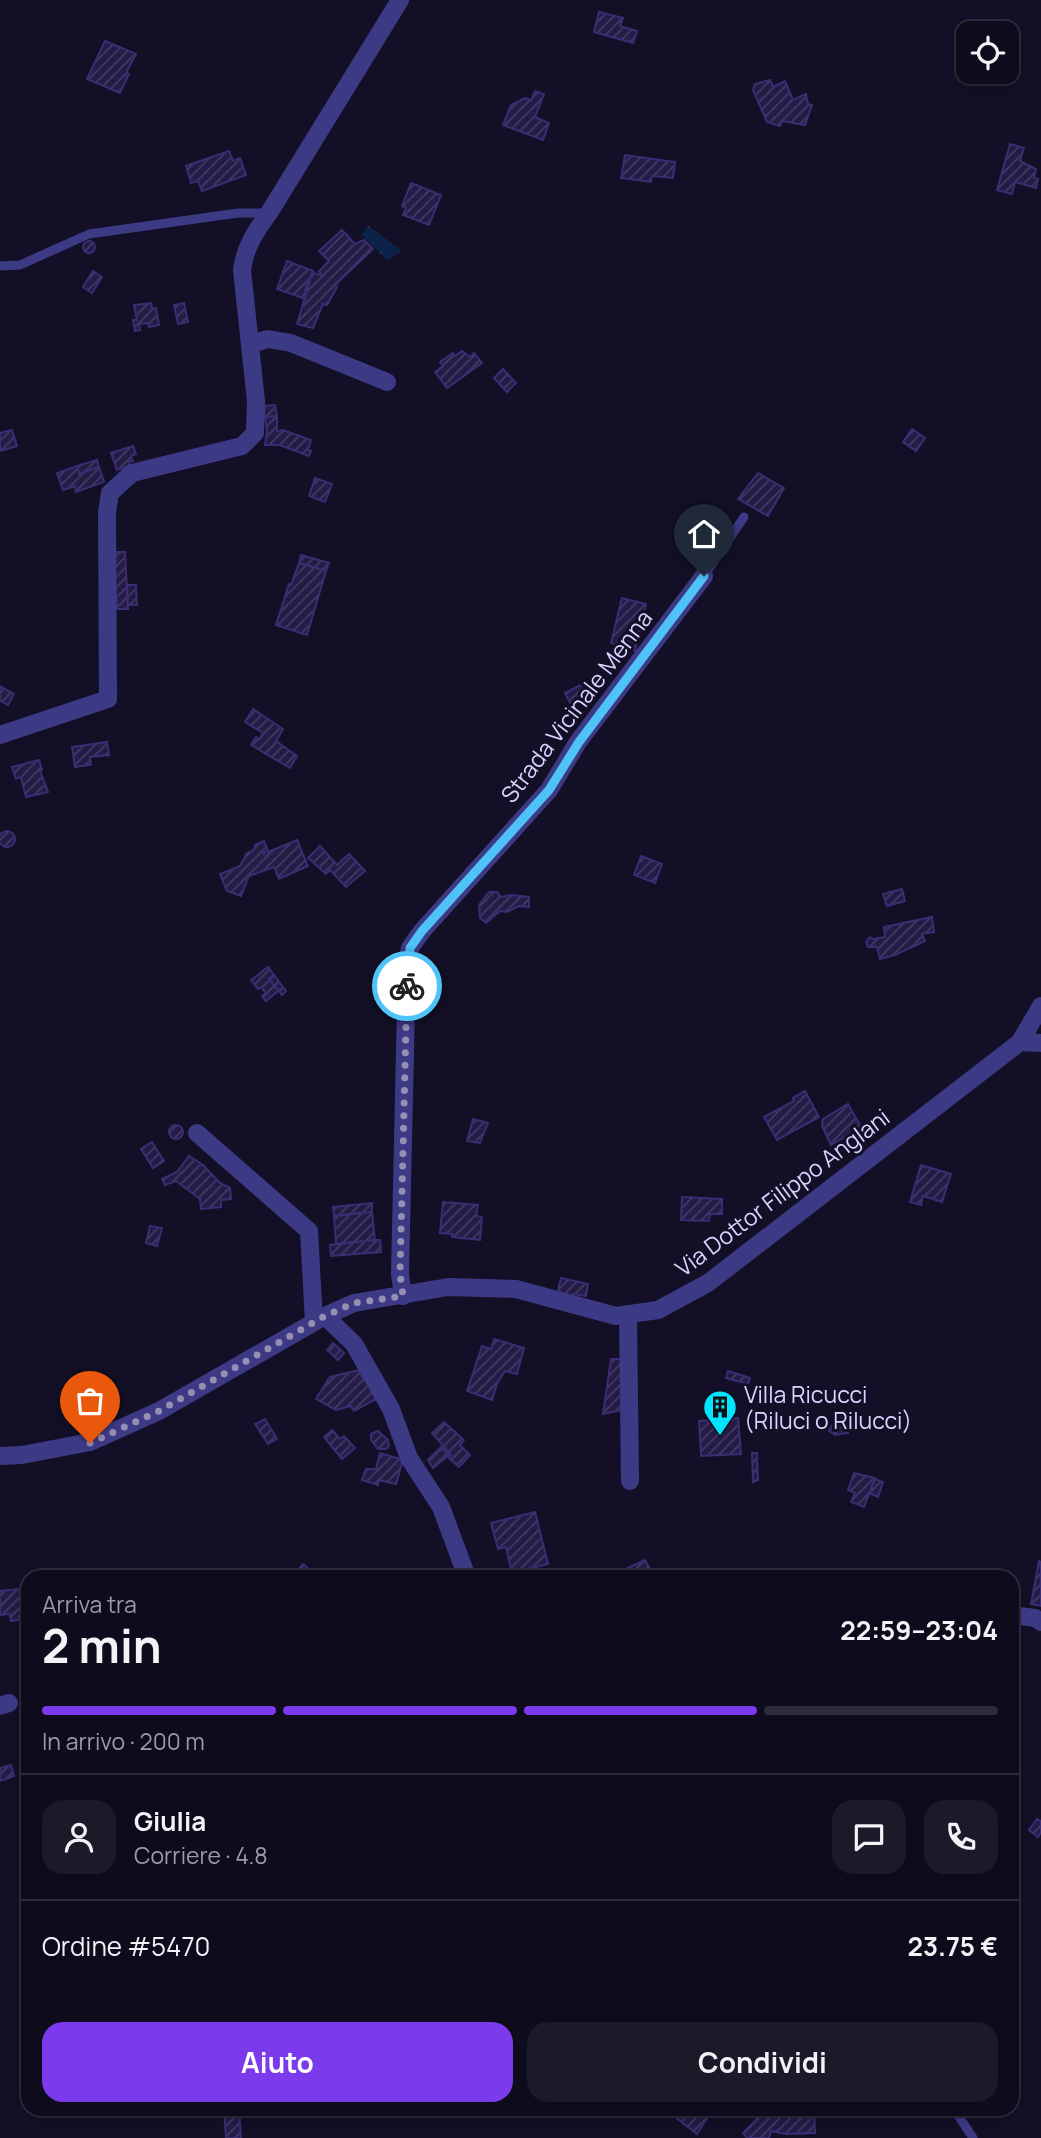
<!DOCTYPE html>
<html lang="it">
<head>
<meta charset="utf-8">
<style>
  body { margin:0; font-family:Manrope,sans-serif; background:#1c1929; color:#f1f3f6; height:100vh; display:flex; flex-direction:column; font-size:26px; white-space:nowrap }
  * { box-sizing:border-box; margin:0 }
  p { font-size:23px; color:#9b9ba3 }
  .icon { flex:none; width:38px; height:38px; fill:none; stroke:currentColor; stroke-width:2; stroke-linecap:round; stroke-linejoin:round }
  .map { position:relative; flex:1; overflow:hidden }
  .side { position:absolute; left:21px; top:1570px; width:998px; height:546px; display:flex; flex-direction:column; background:#0e0b1c; border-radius:21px; box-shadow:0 4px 10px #0003,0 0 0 2px #2e2b3b }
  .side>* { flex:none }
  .buttons { position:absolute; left:956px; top:21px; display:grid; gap:14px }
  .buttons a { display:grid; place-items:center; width:63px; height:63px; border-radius:14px; background:#0e0b1c; box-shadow:0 4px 10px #0003,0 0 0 2px #2e2b3b; font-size:35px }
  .pin { position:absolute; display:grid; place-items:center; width:60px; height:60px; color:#fff; margin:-72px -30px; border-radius:50% 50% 50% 0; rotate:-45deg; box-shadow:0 0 7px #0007 }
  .pin .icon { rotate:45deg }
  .courier { position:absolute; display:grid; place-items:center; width:70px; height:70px; margin:-35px; border:5px solid #4fc3f7; border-radius:50%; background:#fff; color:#222; box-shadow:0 2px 9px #0007 }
  .summary em { font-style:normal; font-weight:700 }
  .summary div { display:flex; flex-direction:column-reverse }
  .summary { display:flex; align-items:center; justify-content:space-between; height:119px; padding:0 21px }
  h1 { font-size:46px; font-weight:700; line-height:52px }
  .bar { display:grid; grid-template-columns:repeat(4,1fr); gap:10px 7px; align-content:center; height:84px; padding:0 21px }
  .bar i { height:9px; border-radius:5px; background:#2e2b3b }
  .bar .active { background:#7c3aed }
  .bar p { grid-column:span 4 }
  .line { display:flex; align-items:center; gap:18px; padding:0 21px; border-top:2px solid #2e2b3b }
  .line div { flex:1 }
  .round { display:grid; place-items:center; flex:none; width:74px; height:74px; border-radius:21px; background:#1c1929 }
  .cta { display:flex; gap:14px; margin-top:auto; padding:14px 21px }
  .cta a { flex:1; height:80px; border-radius:21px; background:#7c3aed; color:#fff; font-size:28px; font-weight:700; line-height:80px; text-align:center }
  .cta a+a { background:#1c1929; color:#f1f3f6 }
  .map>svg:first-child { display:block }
  .water { fill:url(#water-ripples) }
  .building { fill:url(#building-hatch); stroke:#3b2d73; stroke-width:2 }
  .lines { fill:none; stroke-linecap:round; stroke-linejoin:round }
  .lane { stroke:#3d3a85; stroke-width:9 }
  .street { stroke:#3d3a85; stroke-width:18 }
  .done { stroke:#948fb3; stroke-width:7; stroke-dasharray:0 12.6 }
  .route { stroke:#4fc3f7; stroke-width:9 }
  .labels { text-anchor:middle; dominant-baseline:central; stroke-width:6; stroke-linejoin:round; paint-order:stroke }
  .street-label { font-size:23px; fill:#d9d4ff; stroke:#130f26 }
  .poi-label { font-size:23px; fill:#d9d4ff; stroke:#130f26; text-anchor:start }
</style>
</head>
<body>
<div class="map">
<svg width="1041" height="2138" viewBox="0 0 1041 2138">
  <defs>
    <pattern id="water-ripples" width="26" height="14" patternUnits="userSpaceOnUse" patternTransform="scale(1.75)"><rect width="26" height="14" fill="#0c2248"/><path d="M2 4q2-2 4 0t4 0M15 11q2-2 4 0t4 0" fill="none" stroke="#2f4163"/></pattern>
    <pattern id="building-hatch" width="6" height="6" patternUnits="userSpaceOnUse" patternTransform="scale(1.75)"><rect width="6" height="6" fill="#241b47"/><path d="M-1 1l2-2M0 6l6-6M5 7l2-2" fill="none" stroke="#433b63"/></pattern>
  </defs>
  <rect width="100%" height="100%" fill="#130f26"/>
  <!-- water -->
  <polygon class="water" points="369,226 402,251 387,260 361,234"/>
  <!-- building -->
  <g class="building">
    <polygon points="599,12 623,18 620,26 637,31 633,43 594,32"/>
    <polygon points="105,41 136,54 126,73 129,74 120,93 87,79"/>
    <polygon points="770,80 773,87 785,81 793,100 806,94 808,104 812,105 805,125 782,121 780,126 767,122 753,90 755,84"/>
    <polygon points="535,91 544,94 535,117 549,123 543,140 503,125 511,105 525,98 531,100"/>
    <polygon points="1010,144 1024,148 1020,161 1036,169 1034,178 1038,179 1036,188 1015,182 1012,194 997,190"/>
    <polygon points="229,151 233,161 240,158 246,175 202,191 198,181 191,183 186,166"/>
    <polygon points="625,155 675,162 673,178 652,176 651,182 621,178"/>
    <polygon points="411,183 441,195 429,225 403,215 406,208 402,206"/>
    <polygon points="342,230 355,244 364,240 373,249 335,285 337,287 327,305 323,304 313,328 297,324 312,273 322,275 319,271 329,261 319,251"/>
    <circle cx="89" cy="247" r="6"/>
    <polygon points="287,261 313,271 305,290 307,290 305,299 277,289"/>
    <polygon points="93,271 102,277 92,293 83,287"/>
    <polygon points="151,303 152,309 156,308 159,325 149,327 148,323 139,324 140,330 135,331 133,320 137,320 134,305"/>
    <polygon points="184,303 188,322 178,324 174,305"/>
    <polygon points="462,351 470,357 474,353 482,363 447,388 435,372 443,366 440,362 453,353 455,356"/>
    <polygon points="503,369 516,383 507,392 494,378"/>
    <polygon points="275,405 277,416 265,417 264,406"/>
    <polygon points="277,416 277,431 283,430 311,440 308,450 311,451 309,456 280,445 265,445 267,432 265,417"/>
    <polygon points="912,429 925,438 916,451 903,442"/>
    <polygon points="12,430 17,446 0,451 0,433"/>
    <polygon points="133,446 136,454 131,456 133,461 129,462 130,466 117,470 111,453"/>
    <polygon points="97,460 99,467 79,474 77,466"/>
    <polygon points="77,466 79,474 99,467 104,482 76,492 75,486 63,490 57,473"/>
    <polygon points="758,473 784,488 768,516 738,499"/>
    <polygon points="315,478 332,484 325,502 309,496"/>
    <polygon points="113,552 125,552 128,609 117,609"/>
    <polygon points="301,555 329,563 326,571 299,563"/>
    <polygon points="299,563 326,571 307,635 276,625 289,584 291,585"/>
    <polygon points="127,585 136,585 137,605 128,605"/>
    <polygon points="622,598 646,604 635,651 611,643"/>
    <polygon points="583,684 587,694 570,703 565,693"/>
    <polygon points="0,686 14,694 8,705 0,701"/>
    <polygon points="253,709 283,729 276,741 297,756 290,768 251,745 256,737 259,739 263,733 245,722"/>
    <polygon points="107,742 109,755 90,757 91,765 75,767 72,747"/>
    <polygon points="39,760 42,770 40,771 48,792 26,797 21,777 16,779 12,767"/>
    <circle cx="7" cy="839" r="8"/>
    <polygon points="297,840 308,866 279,879 274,867 249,876 241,896 227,891 220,874 240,866 247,853 254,850 255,845 264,841 268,851 262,853 268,856 268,852"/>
    <polygon points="320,846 337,865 349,854 365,871 346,887 330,870 326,874 308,858"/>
    <polygon points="641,856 662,864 655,883 634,875"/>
    <polygon points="902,889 905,901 887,906 883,894"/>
    <polygon points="489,892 497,892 501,897 511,895 529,897 529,907 519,906 507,912 500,911 486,923 480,918 479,905"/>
    <polygon points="932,917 934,932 922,934 925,941 895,955 880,959 877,947 868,947 866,942 870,937 873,939 885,937 884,927"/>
    <polygon points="268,967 274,975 269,979 278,991 266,1001 262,996 266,993 261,987 258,989 251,980"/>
    <polygon points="274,975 286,991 282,995 269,979"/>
    <polygon points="805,1091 819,1117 777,1140 764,1117 794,1101 793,1098"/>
    <polygon points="848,1104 861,1127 831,1145 822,1126 823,1119"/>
    <polygon points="473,1119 488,1123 480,1143 467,1141"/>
    <circle cx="176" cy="1132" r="7"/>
    <polygon points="152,1142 164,1161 153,1168 141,1149"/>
    <polygon points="189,1156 203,1165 220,1183 230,1188 231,1199 221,1200 221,1207 201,1209 200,1199 176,1181 165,1185 162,1179 177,1172"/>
    <polygon points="921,1165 951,1174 942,1202 923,1196 921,1205 910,1202"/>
    <polygon points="682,1197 722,1199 722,1214 710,1214 709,1221 681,1220"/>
    <polygon points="443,1202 478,1205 476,1216 482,1217 480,1240 452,1237 452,1234 440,1233"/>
    <polygon points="372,1203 372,1212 334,1216 333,1207"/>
    <polygon points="372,1212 375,1240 336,1244 334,1216"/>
    <polygon points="150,1226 162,1228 157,1246 146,1243"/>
    <polygon points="375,1240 380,1240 381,1252 331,1256 330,1245"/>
    <polygon points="561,1278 588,1284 586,1296 573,1294 573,1299 558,1290"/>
    <polygon points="494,1339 524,1348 517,1374 505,1371 497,1384 492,1400 467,1391 482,1346 491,1349"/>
    <polygon points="333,1343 344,1353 338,1360 327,1350"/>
    <polygon points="611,1359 622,1359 622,1410 603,1414"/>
    <polygon points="359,1370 363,1378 365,1376 376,1399 354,1411 351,1406 336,1410 316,1399 330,1377"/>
    <polygon points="728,1371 750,1378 748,1384 726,1378"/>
    <polygon points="843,1417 846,1418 848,1425 848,1433 835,1435 829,1431 834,1422"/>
    <polygon points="738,1418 741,1454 701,1456 699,1421"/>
    <polygon points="265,1419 277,1439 268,1444 255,1424"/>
    <polygon points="444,1422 464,1440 460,1445 470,1455 459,1467 449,1458 451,1455 432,1433"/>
    <polygon points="332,1430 340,1439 344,1436 355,1448 342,1459 324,1437"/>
    <polygon points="378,1431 388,1440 389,1446 386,1449 378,1449 371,1440 371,1434"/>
    <polygon points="441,1447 449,1455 433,1468 428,1460"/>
    <polygon points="380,1453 403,1460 396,1484 379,1480 378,1485 362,1480 366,1469 376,1469"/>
    <polygon points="752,1453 757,1453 758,1480 753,1482"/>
    <polygon points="854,1473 875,1478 864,1507 851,1502 855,1493 848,1490"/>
    <polygon points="875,1479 883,1482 878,1497 869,1493"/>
    <polygon points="535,1512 548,1564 512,1573 506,1547 498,1549 491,1523"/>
    <polygon points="645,1560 654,1577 619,1577 617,1573"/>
    <polygon points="1039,1561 1041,1562 1041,1606 1031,1604"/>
    <polygon points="303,1564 317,1576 323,1569 327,1577 292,1577"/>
    <polygon points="28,1588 28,1634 24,1634 22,1616 19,1617 20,1620 11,1621 10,1614 0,1615 0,1591"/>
    <polygon points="11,1765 14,1776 0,1781 0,1768"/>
    <polygon points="1037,1819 1041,1821 1041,1832 1038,1837 1029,1830"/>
    <polygon points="224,2109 239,2109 241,2138 226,2138"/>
    <polygon points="676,2109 713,2109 697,2134 675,2117 674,2111"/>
    <polygon points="761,2109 814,2109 815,2133 786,2134 771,2131 769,2138 747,2138 743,2133 757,2119 758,2110"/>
  </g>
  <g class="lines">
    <!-- lane -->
    <g class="lane">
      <polyline points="0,266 20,265 89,234 238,213 267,213"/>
      <polyline points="704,576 744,517"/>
      <polyline points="954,2109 973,2138"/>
    </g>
    <!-- street -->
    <g class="street">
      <polyline points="250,344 268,339 291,343 387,382"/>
      <path d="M0,735L108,699L107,512L110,493L132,473L242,446L255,433L256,401L242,270C245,247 255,232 269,213L400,0"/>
      <polyline points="1020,1042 1041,1043"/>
      <polyline points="197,1133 309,1231 314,1322"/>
      <polyline points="403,1296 400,1274 407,962 410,948 422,931 549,790 578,742 704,576"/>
      <polyline points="628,1314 630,1481"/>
      <polyline points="325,1316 354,1344 391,1409 409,1458 441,1507 467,1577"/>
      <polyline points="0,1456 22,1455 90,1442 159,1411 325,1316 354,1303 448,1287 516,1289 616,1316 658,1310 708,1283 1020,1042 1041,1006"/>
      <polyline points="1012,1615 1035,1618 1041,1622"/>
      <polyline points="0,1706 9,1703"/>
    </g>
  </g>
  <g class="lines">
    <!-- done -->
    <polyline class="done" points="90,1443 159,1411 325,1316 354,1303 403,1296 400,1274 407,986"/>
    <!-- route -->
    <polyline class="route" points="407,986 410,948 422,931 549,790 579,742 704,576"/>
  </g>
  <!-- icons -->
  <defs>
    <g id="building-pin" transform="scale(1.75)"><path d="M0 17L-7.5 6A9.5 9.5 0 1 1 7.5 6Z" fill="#00e5ff" stroke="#130f26"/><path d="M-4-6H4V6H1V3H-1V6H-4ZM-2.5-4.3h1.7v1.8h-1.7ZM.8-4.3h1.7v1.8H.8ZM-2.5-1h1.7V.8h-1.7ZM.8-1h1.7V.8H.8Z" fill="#111"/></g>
  </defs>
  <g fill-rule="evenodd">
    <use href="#building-pin" x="720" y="1407"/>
  </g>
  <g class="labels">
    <!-- street labels -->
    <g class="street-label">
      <text transform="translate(576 706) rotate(-53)">Strada Vicinale Menna</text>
      <text transform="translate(782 1192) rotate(-37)">Via Dottor Filippo Anglani</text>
    </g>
    <!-- poi labels -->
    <g class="poi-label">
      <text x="744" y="1394">Villa Ricucci<tspan x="744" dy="26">(Riluci o Rilucci)</tspan></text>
    </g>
  </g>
</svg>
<div class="buttons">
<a><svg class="icon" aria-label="locate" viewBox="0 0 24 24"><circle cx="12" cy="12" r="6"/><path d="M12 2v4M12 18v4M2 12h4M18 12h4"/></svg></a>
</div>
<div class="pin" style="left:90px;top:1443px;background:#ea580c"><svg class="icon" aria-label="bag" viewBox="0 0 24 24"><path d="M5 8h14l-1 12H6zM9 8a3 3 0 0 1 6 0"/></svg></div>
<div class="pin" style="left:704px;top:576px;background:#1f2937"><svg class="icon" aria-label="home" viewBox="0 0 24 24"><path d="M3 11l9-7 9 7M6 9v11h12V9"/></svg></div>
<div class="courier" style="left:407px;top:986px"><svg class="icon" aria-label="bike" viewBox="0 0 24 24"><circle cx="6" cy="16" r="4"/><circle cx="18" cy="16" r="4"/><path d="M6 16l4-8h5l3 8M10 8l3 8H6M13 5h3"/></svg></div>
<section class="side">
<div class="summary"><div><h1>2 min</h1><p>Arriva tra</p></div><em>22:59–23:04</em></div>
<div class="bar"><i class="active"></i><i class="active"></i><i class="active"></i><i></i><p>In arrivo · 200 m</p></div>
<div class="line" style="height:126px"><a class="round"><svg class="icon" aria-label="person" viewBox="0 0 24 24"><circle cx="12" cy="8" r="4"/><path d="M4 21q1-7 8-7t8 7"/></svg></a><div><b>Giulia</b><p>Corriere · 4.8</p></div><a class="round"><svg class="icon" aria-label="chat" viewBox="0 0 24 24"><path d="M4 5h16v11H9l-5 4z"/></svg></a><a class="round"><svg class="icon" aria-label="phone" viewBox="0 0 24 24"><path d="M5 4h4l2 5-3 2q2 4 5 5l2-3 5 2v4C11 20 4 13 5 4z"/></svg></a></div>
<div class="line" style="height:91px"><div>Ordine #5470</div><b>23.75 €</b></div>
<div class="cta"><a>Aiuto</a><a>Condividi</a></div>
</section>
</div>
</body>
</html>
